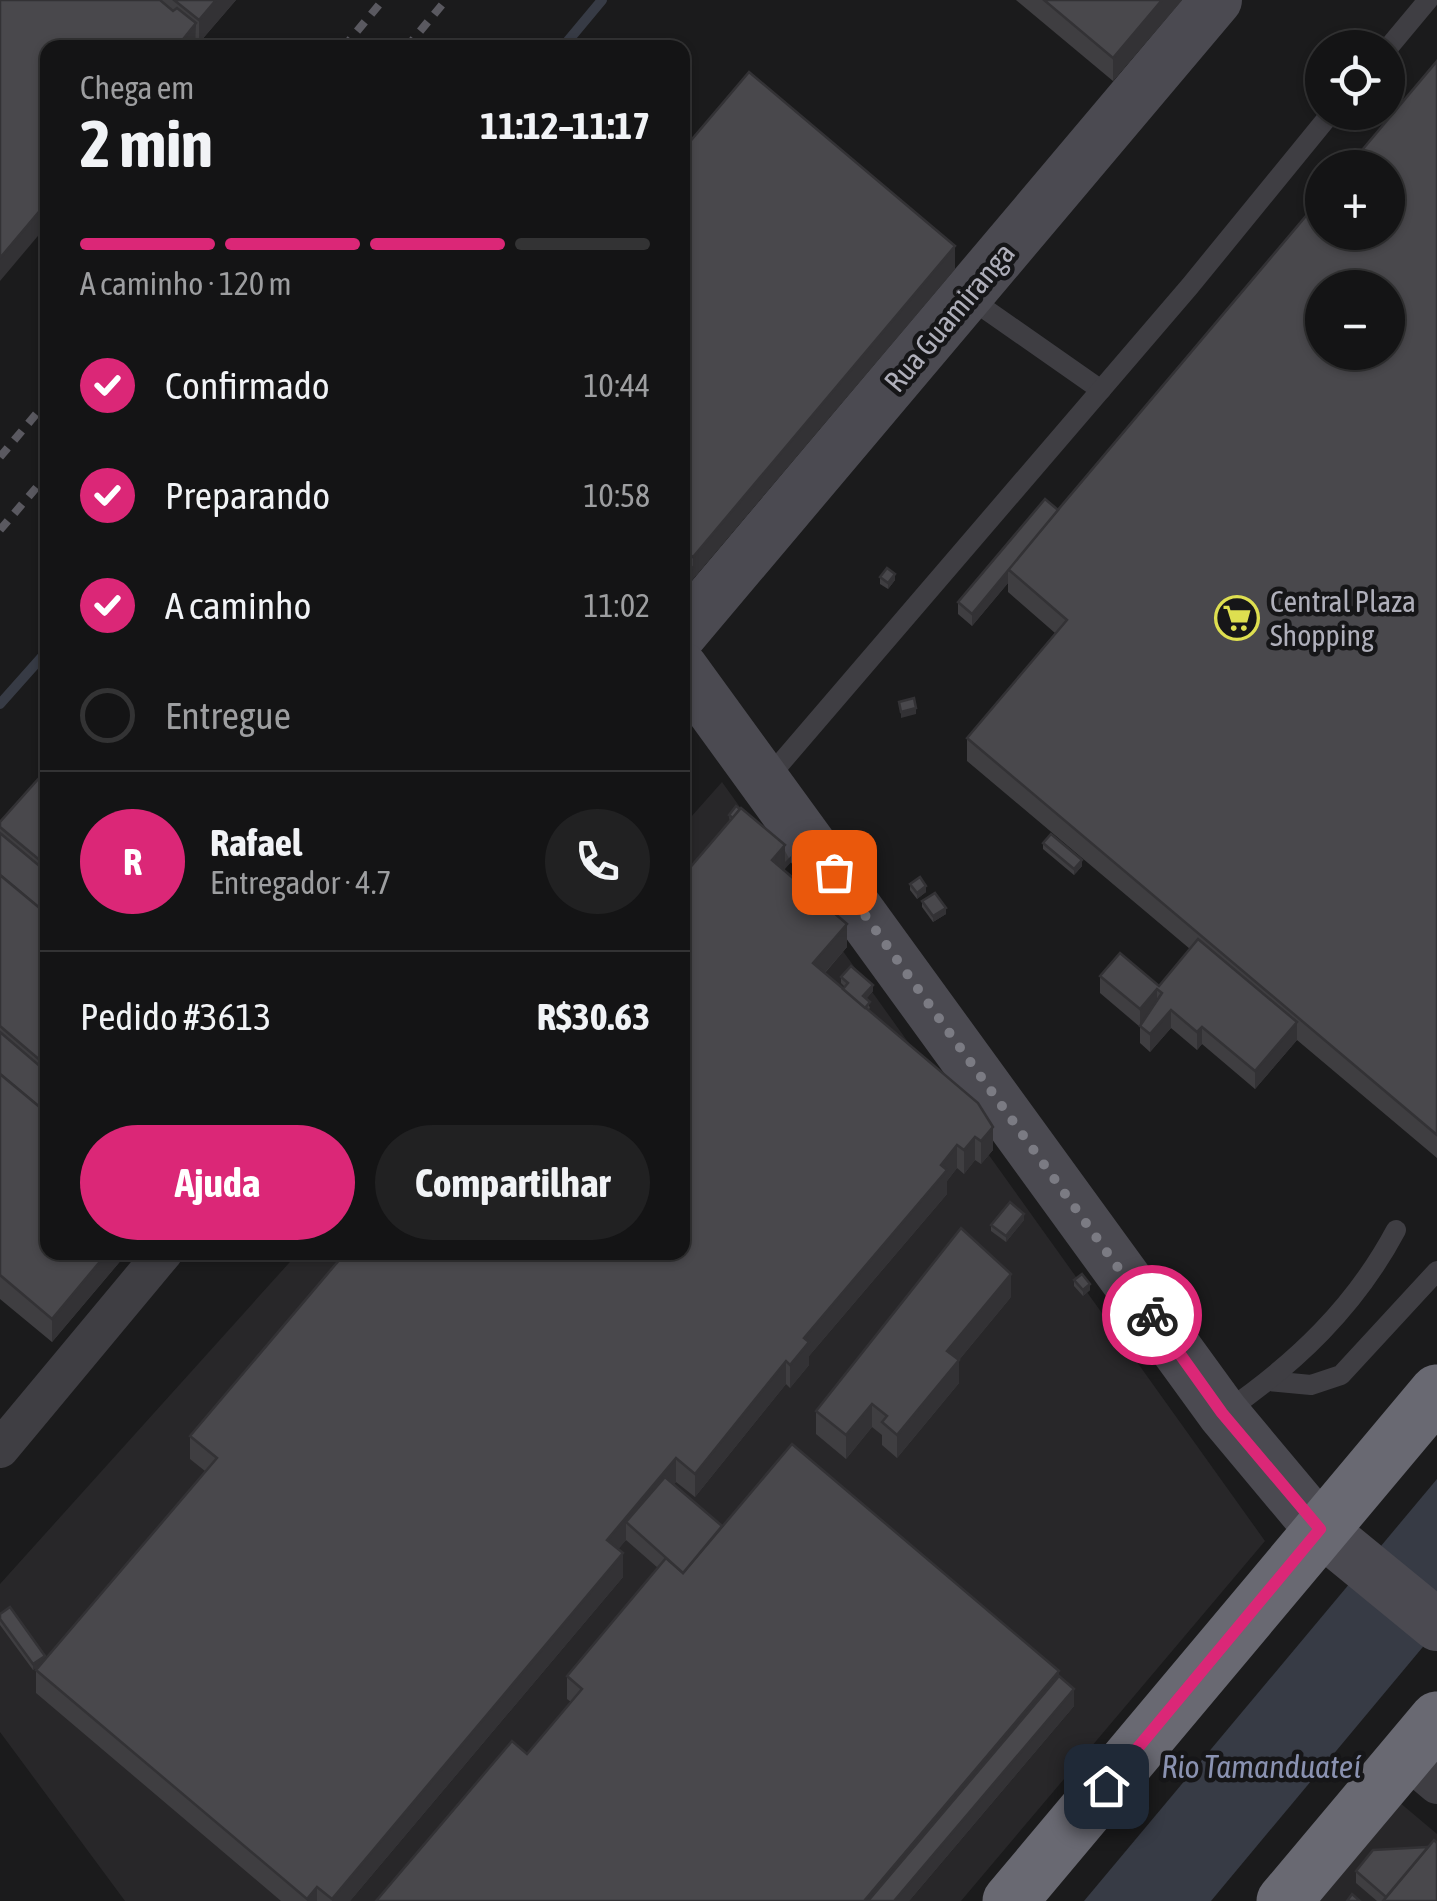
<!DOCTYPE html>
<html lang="pt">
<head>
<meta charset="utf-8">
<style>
  body { margin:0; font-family:"Asap Condensed",sans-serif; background:#212122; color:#f1f3f6; height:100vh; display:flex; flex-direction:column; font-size:38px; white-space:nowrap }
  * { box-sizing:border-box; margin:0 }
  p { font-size:32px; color:#9d9ea0 }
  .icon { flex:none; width:55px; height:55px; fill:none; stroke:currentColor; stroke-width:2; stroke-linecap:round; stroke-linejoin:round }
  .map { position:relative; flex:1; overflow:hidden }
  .sheet { position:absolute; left:40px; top:40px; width:650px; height:1220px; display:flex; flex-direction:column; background:#141415; border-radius:20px; box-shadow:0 2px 8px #0004,0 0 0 2px #333334 }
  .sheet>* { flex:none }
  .controls { position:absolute; left:1305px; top:30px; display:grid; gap:20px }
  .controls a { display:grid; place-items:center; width:100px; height:100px; border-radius:50%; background:#141415; box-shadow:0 2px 8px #0004,0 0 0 2px #333334; font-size:50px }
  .pin { position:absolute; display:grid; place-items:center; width:85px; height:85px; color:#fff; margin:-42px; border-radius:20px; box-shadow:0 5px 15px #0006 }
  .courier { position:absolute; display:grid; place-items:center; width:100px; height:100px; margin:-50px; border:8px solid #db2777; border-radius:50%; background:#fff; color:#222; box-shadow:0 2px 12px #0007 }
  .overview em { font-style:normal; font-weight:700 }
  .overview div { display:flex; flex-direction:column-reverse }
  .overview { display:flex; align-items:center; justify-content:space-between; height:170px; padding:0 40px }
  h1 { font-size:65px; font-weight:700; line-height:75px }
  .bar { display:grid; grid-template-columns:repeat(4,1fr); gap:15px 10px; align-content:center; height:120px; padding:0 40px }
  .bar i { height:12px; border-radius:8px; background:#333334 }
  .bar .active { background:#db2777 }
  .bar p { grid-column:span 4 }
  .line { display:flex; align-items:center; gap:25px; padding:0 40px; border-top:2px solid #333334 }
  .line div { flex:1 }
  .round { display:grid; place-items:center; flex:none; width:105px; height:105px; border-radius:52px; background:#212122 }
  ol { padding:0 40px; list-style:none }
  li { display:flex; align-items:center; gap:30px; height:110px }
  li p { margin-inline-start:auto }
  li .icon { padding:10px; border-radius:50%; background:#db2777; color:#fff; stroke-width:4 }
  li:last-child { color:#9d9ea0 }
  li i { width:55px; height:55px; border:5px solid #333334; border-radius:50% }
  .cta { display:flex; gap:20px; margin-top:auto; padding:20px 40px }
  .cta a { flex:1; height:115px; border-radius:60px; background:#db2777; color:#fff; font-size:40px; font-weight:700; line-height:115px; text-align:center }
  .cta a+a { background:#212122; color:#f1f3f6 }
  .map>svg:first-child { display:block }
  .built { fill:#282729 }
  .water { fill:#373b45 }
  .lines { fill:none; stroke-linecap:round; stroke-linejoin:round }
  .stream { stroke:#373b45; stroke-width:10 }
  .lane { stroke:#3f3e43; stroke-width:20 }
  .street { stroke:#3f3e43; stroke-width:38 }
  .secondary { stroke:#4b4a51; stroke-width:52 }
  .highway { stroke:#696972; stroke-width:55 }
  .rail { stroke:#5a5960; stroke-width:8; stroke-dasharray:12 10; stroke-linecap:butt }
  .wall { fill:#3f3e41 }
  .shaded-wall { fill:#333235 }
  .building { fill:#49484c; stroke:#333235; stroke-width:2.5; fill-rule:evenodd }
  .done { stroke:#7b7b83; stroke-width:10; stroke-dasharray:0 18 }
  .route { stroke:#db2777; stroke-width:12 }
  .labels { text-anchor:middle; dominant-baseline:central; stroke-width:9; stroke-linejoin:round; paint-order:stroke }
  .street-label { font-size:30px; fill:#afafba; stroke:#161618 }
  .poi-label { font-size:30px; fill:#afafba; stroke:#161618; text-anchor:start }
  .water-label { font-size:32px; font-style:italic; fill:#8a92b1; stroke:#161618 }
</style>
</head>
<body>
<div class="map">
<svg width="1437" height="1901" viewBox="0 0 1437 1901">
  <rect width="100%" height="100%" fill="#1b1b1c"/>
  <!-- built -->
  <g class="built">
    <polygon points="722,782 1265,1541 961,1901 125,1901 0,1732 0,1584 298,1253 682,1252 683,826"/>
    <polygon points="1399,1802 1437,1834 1437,1901 1318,1901"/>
  </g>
  <!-- water -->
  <polygon class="water" points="1437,1479 1437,1630 1211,1901 1084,1901"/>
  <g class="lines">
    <!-- stream -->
    <g class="stream">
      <polyline points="562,48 602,0"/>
      <polyline points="0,704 48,650"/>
    </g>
    <!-- lane -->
    <g class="lane">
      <polyline points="1388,48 1428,0"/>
      <polyline points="968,297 1101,390"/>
      <polyline points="767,779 1190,286 1332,112"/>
      <polyline points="1269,1381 1311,1385 1341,1375 1437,1271"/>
      <path d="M1225,1412C1296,1363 1355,1307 1396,1230"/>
    </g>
    <!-- street -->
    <g class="street">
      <polyline points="0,1449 164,1252"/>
      <polyline points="1405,1758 1437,1785"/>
    </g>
    <!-- secondary -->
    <g class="secondary">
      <polyline points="682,633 1216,0"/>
      <polyline points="682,668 1223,1413 1320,1529 1437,1625"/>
    </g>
    <!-- highway -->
    <g class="highway">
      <polyline points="1010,1901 1437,1392"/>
      <polyline points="1284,1901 1437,1719"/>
    </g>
    <!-- rail -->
    <g class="rail">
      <polyline points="343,48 383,0"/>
      <polyline points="406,48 446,0"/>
      <polyline points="0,457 48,400"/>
      <polyline points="0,530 48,474"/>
    </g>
  </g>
  <!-- wall -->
  <g class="wall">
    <polygon points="0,0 236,0 199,43 196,41 195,48 48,48"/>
    <polygon points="1016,0 1182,0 1113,81"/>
    <polygon points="1437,61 1437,1158 1297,1040 1255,1089 1202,1044 1197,1050 1171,1028 1150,1052 1140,1043 1140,1027 1100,993 1100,976 1159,986 1190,949 967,761 967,738 1055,633 1008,592 1008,583 972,626 958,614 958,602 1058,510"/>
    <polygon points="682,151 955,269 682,592"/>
    <polygon points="880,577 895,580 888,589 880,584"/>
    <polygon points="48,768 48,1252 128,1252 52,1342 0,1299 0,822"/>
    <polygon points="729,815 785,851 791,862 783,870 847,947 825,973 843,989 845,987 841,983 841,977 873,991 866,999 870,1008 868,1010 993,1150 981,1164 975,1160 964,1174 957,1168 947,1181 947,1194 809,1356 809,1365 790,1388 786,1384 695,1497 676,1482 674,1484 722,1526 1059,1676 1074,1706 909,1901 376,1901 527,1754 571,1702 567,1699 567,1676 658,1568 626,1540 618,1549 623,1577 350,1901 281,1901 36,1693 36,1670 40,1666 33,1670 0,1625 0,1614 45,1660 205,1471 190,1459 190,1436 682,1252 730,822"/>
    <polygon points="1043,843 1082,866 1074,875 1043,849"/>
    <polygon points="910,884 926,892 917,899 910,890"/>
    <polygon points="922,901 946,914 933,922 922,907"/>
    <polygon points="1024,1220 1006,1242 991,1231 991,1225"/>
    <polygon points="1074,1280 1090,1290 1083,1296 1074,1286"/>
    <polygon points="1011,1297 959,1360 959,1383 897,1458 882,1445 882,1435 872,1427 846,1459 816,1434 816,1411"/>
    <polygon points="1428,1847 1437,1901 1377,1901 1356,1883 1356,1871"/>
  </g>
  <!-- shaded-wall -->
  <g class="shaded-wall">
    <polygon points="216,0 236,0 199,43 199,20"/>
    <polygon points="1162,0 1182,0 1113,81 1113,58"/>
    <polygon points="196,23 195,48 176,48"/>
    <polygon points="48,201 48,224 0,281 0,258"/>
    <polygon points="955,246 955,269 682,592 682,580 693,568 693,557"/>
    <polygon points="1008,571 1008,583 972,626 972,614"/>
    <polygon points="895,574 895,580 888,589 888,583"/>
    <polygon points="916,708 916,714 901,718 901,712"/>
    <polygon points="785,845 785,862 791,856 791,862 772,884 772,860"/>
    <polygon points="1082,860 1082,866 1074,875 1074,869"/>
    <polygon points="926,886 926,892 917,899 917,893"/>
    <polygon points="946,908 946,914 933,922 933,916"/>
    <polygon points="847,924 847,947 813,986 813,963"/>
    <polygon points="873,985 873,991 863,1002 863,996"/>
    <polygon points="1157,989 1157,1007 1140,1027 1140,1009"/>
    <polygon points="1171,1010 1171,1028 1150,1052 1150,1034"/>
    <polygon points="1297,1022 1297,1040 1255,1089 1255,1071"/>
    <polygon points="1202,1027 1202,1044 1197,1050 1197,1032"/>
    <polygon points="993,1127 993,1150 981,1164 981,1141"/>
    <polygon points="975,1137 975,1160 964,1174 964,1150"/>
    <polygon points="957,1145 957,1168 947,1181 947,1194 809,1356 809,1365 790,1388 790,1365 804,1338"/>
    <polygon points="1024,1214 1024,1220 1006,1242 1006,1236"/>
    <polygon points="108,1252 128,1252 52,1342 52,1319"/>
    <polygon points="1011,1274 1011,1297 959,1360 959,1383 897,1458 897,1435 947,1351"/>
    <polygon points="1090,1284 1090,1290 1083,1296 1083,1290"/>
    <polygon points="786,1361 786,1384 695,1497 695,1474"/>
    <polygon points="872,1404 872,1427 846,1459 846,1435"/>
    <polygon points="676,1458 676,1482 635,1530 626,1522 626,1540 607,1563 607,1540"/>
    <polygon points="623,1553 623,1577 350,1901 332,1901 332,1899"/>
    <polygon points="45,1656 45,1662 33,1670 33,1664"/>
    <polygon points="1059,1671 1059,1694 883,1901 864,1901"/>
    <polygon points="1074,1689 1074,1706 909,1901 894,1901"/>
    <polygon points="317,1887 317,1901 307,1901 307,1899"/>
  </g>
  <!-- building -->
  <g class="building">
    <polygon points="0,0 160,0 173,11 177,8 196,23 176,48 48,48 48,201 0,258"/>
    <polygon points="174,0 216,0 199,20"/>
    <polygon points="1044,0 1162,0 1113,58"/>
    <path d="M1437,61V1135L967,738L1067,620L1008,569L1322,197V232H1388V168H1347ZM1322,288H1388V352H1322Z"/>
    <polygon points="749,72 955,246 693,557 682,549 682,151"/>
    <polygon points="1045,499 1058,510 972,614 958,602"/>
    <polygon points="682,560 693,568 682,580"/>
    <polygon points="887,568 895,574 888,583 880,577"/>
    <polygon points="914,698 916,708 901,712 899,702"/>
    <polygon points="48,768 48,867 0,827 0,822"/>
    <polygon points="736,806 740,809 733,818 729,815"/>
    <polygon points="741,808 785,845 772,860 847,924 813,963 978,1103 993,1127 981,1141 975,1137 964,1150 957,1145 941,1165 947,1170 804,1338 809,1342 790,1365 786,1361 695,1474 676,1458 607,1540 623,1553 332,1899 317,1887 307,1899 36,1670 217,1458 190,1436 346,1252 682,1252 682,877"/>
    <polygon points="0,833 48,873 48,915 0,875"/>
    <polygon points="1051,834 1082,860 1074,869 1043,843"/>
    <polygon points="0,875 48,915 48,1067 0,1026"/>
    <polygon points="920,877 926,886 917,893 910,884"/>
    <polygon points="935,893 946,908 933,916 922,901"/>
    <polygon points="1198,939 1297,1022 1255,1071 1202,1027 1197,1032 1171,1010 1150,1034 1140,1026 1162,993 1157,989 1140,1009 1100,976 1120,953 1159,986"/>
    <polygon points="851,966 873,985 863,996 870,1002 865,1008 843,989 848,983 841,977"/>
    <polygon points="0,1032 48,1073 48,1114 0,1074"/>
    <polygon points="0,1074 48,1114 48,1252 108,1252 52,1319 0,1275"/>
    <polygon points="1010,1202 1024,1214 1006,1236 991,1225"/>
    <polygon points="961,1228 1011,1274 947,1351 959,1360 897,1435 882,1422 887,1416 872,1404 846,1435 816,1411"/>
    <polygon points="1082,1274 1090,1284 1083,1290 1074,1280"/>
    <polygon points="792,1444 1059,1671 864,1901 376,1901 512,1741 527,1754 582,1689 567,1676 666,1558 683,1573"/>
    <polygon points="665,1477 722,1526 683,1573 626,1522"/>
    <polygon points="10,1607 45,1656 33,1664 0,1619 0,1614"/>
    <polygon points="1059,1676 1074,1689 894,1901 868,1901"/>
    <polygon points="1434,1840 1437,1843 1437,1901 1383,1901"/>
    <polygon points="1428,1847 1386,1897 1356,1871 1373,1850"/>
    <polygon points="1352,1894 1360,1901 1347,1901"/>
  </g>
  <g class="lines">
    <!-- done -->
    <polyline class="done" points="834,872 1152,1315"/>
    <!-- route -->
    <polyline class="route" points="1106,1786 1320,1529 1222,1413 1152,1315"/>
  </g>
  <!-- icons -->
  <defs>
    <g id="supermarket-ring" transform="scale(2.25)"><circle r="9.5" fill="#161618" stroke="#dedf50" stroke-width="1.5"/><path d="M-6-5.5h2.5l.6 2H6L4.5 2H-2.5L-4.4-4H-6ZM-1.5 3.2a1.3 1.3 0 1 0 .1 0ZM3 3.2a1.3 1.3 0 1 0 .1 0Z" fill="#dedf50"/></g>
  </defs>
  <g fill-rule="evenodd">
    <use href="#supermarket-ring" x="1237" y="618"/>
  </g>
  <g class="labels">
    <!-- street labels -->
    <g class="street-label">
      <text transform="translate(949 317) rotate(-50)">Rua Guamiranga</text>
    </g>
    <!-- poi labels -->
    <g class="poi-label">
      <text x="1270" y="601">Central Plaza<tspan x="1270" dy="34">Shopping</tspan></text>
    </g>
    <!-- water labels -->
    <g class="water-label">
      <text x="1261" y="1766">Rio Tamanduateí</text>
    </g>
  </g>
</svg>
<div class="controls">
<a><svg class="icon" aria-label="locate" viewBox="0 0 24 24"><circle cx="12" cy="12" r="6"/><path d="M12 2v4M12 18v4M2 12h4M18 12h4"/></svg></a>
<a>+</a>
<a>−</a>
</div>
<div class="pin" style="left:834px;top:872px;background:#ea580c"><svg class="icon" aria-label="bag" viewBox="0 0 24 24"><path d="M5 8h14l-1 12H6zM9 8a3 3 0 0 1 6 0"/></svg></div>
<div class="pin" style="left:1106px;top:1786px;background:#1f2937"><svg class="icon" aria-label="home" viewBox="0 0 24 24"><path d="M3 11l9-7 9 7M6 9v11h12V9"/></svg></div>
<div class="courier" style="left:1152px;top:1315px"><svg class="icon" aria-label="bike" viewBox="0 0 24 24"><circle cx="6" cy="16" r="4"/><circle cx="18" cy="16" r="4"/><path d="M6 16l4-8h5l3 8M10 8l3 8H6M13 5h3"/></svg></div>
<section class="sheet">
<div class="overview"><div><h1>2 min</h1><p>Chega em</p></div><em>11:12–11:17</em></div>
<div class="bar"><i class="active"></i><i class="active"></i><i class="active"></i><i></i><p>A caminho · 120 m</p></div>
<ol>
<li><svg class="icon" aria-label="check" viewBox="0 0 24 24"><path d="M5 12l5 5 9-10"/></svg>Confirmado<p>10:44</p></li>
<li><svg class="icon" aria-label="check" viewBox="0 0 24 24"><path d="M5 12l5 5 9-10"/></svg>Preparando<p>10:58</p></li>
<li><svg class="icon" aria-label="check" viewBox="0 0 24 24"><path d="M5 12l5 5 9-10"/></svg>A caminho<p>11:02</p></li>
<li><i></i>Entregue</li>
</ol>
<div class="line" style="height:180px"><b class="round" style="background:#db2777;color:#fff">R</b><div><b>Rafael</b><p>Entregador · 4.7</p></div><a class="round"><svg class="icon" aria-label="phone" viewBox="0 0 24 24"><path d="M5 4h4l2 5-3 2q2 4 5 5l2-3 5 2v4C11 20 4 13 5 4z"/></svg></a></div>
<div class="line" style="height:130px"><div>Pedido #3613</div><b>R$30.63</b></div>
<div class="cta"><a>Ajuda</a><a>Compartilhar</a></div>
</section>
</div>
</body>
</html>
